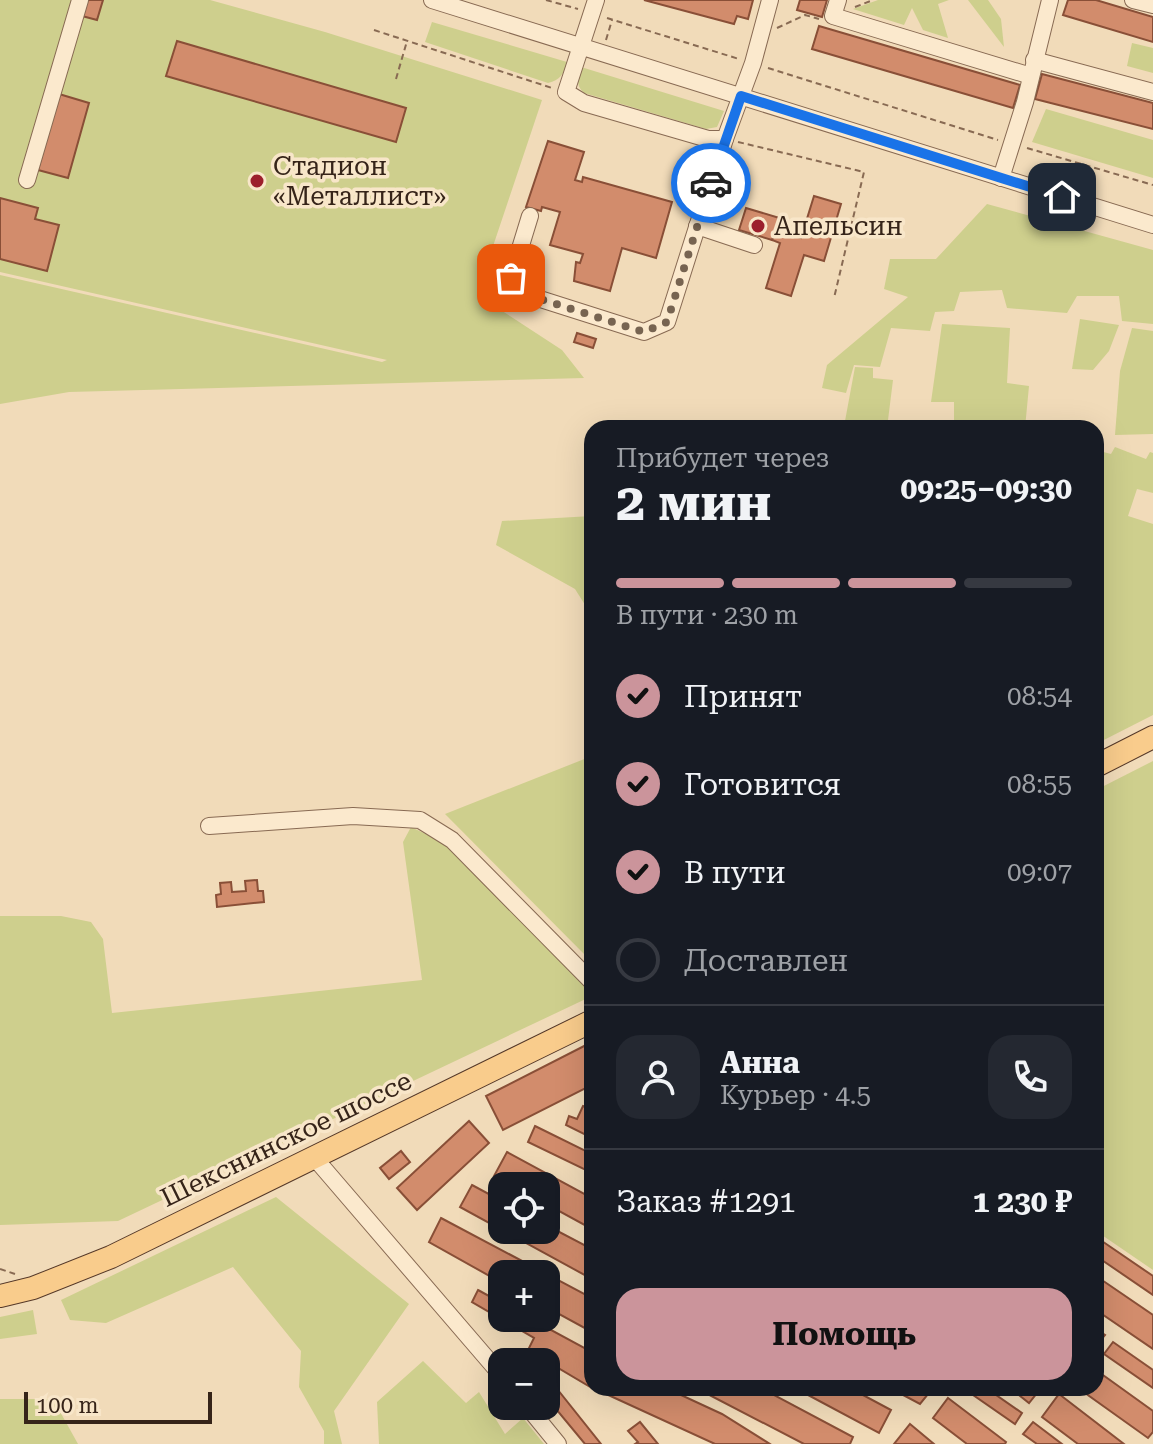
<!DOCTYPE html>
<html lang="ru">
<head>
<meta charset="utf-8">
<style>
  body { margin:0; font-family:"Roboto Serif",serif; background:#242831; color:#f1f3f6; height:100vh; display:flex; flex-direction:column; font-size:30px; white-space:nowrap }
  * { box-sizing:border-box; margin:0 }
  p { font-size:26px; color:#9ea1a6 }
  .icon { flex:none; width:44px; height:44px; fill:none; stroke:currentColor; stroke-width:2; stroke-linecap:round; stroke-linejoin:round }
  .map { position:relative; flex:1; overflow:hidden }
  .panel { position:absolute; left:584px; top:420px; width:520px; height:976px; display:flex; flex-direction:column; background:#171b24; border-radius:24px; box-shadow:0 8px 32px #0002 }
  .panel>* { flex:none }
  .controls { position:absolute; left:488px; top:1172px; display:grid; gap:16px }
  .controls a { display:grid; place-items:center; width:72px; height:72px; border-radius:16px; background:#171b24; box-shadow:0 8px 32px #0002; font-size:40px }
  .scale { position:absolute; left:24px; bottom:20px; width:188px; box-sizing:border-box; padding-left:8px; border:4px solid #362419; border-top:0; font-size:22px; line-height:28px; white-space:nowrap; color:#362419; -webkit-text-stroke:6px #f8e6c9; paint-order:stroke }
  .pin { position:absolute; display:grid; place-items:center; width:68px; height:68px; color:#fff; margin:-34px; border-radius:16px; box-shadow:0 4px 12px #0006 }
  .courier { position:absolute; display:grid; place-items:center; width:80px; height:80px; margin:-40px; border:6px solid #1a73e8; border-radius:50%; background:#fff; color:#222; box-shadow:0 2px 10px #0007 }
  .headline em { font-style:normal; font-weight:700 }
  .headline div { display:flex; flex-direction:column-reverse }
  .headline { display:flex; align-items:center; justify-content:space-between; height:136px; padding:0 32px }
  h1 { font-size:52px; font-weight:700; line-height:60px }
  .bar { display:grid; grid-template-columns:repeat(4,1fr); gap:12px 8px; align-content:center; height:96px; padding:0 32px }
  .bar i { height:10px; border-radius:6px; background:#363941 }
  .bar .active { background:#cb949b }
  .bar p { grid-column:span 4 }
  .line { display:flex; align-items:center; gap:20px; padding:0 32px; border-top:2px solid #363941 }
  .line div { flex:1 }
  .round { display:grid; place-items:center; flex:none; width:84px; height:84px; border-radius:24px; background:#242831 }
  ol { padding:0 32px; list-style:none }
  li { display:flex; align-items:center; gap:24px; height:88px }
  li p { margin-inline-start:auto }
  li .icon { padding:8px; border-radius:50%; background:#cb949b; color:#111; stroke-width:4 }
  li:last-child { color:#9ea1a6 }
  li i { width:44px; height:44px; border:4px solid #363941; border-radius:50% }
  .button { display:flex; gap:16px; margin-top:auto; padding:16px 32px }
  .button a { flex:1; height:92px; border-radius:24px; background:#cb949b; color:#111; font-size:32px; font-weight:700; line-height:92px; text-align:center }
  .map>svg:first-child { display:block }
  .green { fill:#cecf8d }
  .building { fill:#d28c6c; stroke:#894f37; stroke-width:2 }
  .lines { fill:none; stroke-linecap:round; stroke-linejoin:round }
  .minor-casing { stroke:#886a53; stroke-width:18 }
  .major-casing { stroke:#553828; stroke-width:24 }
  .path { stroke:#886a53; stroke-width:2; stroke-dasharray:6 4; stroke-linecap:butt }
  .minor { stroke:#fbe9cd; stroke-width:16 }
  .major { stroke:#f9cc8c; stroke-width:22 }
  .done { stroke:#776451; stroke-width:8; stroke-dasharray:0 14.4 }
  .route { stroke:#1a73e8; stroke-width:10 }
  .poi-dot { fill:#9c1f2c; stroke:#f8e6c9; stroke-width:3 }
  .labels { text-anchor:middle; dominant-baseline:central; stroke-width:7; stroke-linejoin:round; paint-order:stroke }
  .poi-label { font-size:26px; fill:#362419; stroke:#f8e6c9; text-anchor:start }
  .street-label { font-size:26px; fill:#362419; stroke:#f8e6c9 }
</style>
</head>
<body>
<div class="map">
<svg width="1153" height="1444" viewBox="0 0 1153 1444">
  <rect width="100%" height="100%" fill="#f1dbb9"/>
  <!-- green -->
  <g class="green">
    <polygon points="0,0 210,0 325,32 542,100 478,291 490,286 496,307 562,350 584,378 69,392 0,404 0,275 382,362 387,360 0,272"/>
    <polygon points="878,0 949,0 938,4 948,38 923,30 912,8 904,25 853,9"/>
    <polygon points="968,0 988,0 1001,19 1004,47"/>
    <path d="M432,22L567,62C564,74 560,80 548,83L425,42Z"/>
    <polygon points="1132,43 1153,48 1153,73 1127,66"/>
    <path d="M581,67L724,111L717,127L706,129L584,93C575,84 578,78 581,67Z"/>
    <polygon points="1046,109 1153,140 1153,178 1032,142"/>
    <polygon points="987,204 1153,250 1153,324 1122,321 1119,296 1077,296 1067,313 1007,308 1002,290 960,292 954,311 935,312 930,331 891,328 880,367 854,365 846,393 822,388 827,365 908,297 884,289 890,259 936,259"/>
    <polygon points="1080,319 1119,325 1109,351 1093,370 1072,369"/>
    <polygon points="942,324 1010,328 1007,383 1029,386 1025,428 954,428 954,402 931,402"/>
    <polygon points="1132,328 1153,331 1153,434 1115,435 1120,371"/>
    <polygon points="855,367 873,368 873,378 893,380 887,428 845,421"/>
    <polygon points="1115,447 1146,459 1150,452 1153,453 1153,493 1137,489 1128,516 1153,524 1153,715 1096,744 1096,450 1111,454"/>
    <polygon points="592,516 592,616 575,589 496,545 502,521"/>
    <polygon points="592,756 592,962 445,814"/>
    <polygon points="1153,761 1153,1270 1096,1231 1096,790"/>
    <polygon points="411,827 447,844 592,992 592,996 118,1221 0,1225 0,916 61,916 91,922 103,939 112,1013 422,980 403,842"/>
    <polygon points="276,1197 409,1304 334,1411 342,1444 324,1444 324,1431 299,1387 301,1351 233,1267 106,1323 70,1320 61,1300"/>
    <polygon points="33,1310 37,1334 0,1339 0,1317"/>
    <polygon points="423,1361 466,1403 479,1392 505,1434 523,1418 544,1444 379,1444 377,1402"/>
    <polygon points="0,1399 53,1399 78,1444 0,1444"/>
  </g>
  <!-- building -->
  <g class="building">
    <polygon points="87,0 103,0 97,20 82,16"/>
    <polygon points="644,0 753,0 748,19 737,16 734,24"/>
    <polygon points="800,0 827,0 822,17 797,10"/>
    <polygon points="1068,0 1096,0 1153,17 1153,42 1063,15"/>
    <polygon points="819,26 1020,85 1013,108 812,49"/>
    <polygon points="177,41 406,108 396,142 166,76"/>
    <polygon points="1042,74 1153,103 1153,129 1035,99"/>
    <polygon points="59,94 89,103 68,178 38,170"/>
    <polygon points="548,141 584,152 575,180 582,182 583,177 672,202 656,258 622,248 610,291 574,281 576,262 580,263 583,254 550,245 560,212 542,207 541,211 526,207"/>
    <polygon points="814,196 841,204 824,261 804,255 791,296 766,288 780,243 772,240 775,230 801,238"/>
    <polygon points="0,198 38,208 35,219 59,225 47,271 0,259"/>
    <polygon points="746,208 786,220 783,232 775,230 772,240 739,230"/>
    <polygon points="577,333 596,339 593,348 574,342"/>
    <polygon points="257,880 258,891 263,891 264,902 217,907 216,895 221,894 220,883 231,882 232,892 246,891 245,881"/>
    <polygon points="592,1042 592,1085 503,1130 486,1096"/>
    <polygon points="583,1106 592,1110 592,1138 566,1125 569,1116 577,1119"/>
    <polygon points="469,1121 489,1143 417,1210 397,1188"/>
    <polygon points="535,1126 592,1154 592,1173 528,1142"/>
    <polygon points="401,1151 410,1162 389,1179 380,1168"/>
    <polygon points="507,1152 592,1198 592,1229 546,1204 546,1186 512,1186 494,1176"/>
    <polygon points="472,1185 502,1201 502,1230 546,1230 546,1225 592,1249 592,1279 460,1207"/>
    <polygon points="441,1218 592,1298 592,1332 546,1307 546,1274 502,1274 502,1283 429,1242"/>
    <polygon points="1096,1237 1153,1276 1153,1295 1096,1256"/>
    <polygon points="1096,1276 1153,1315 1153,1349 1096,1310"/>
    <polygon points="478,1290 502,1303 502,1318 529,1318 592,1352 592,1388 528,1350 534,1338 472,1302"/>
    <polygon points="1096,1329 1105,1335 1096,1346"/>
    <polygon points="1113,1342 1153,1370 1153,1388 1104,1354"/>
    <polygon points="1096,1370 1153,1411 1153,1432 1148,1438 1078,1388 1096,1388"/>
    <polygon points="554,1385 601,1444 585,1444 546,1397 546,1392"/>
    <polygon points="593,1388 666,1388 722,1414 770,1444 715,1444"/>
    <polygon points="696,1388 761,1388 853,1437 850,1444 804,1444"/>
    <polygon points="795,1388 850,1388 891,1410 879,1433"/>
    <polygon points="890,1388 933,1388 920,1404"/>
    <polygon points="963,1388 986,1388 1022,1413 1015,1424"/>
    <polygon points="1010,1388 1041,1388 1029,1403"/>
    <polygon points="1059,1394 1124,1444 1078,1444 1042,1417"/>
    <polygon points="948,1398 1006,1442 1005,1444 967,1444 933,1418"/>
    <polygon points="640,1422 658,1444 635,1444 638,1442 628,1431"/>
    <polygon points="1033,1422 1062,1444 1037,1444 1023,1434"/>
    <polygon points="910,1424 934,1444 894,1444"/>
  </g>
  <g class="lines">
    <!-- minor casing -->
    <g class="minor-casing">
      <g id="minor">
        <polyline points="432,0 1153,225"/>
        <polyline points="596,0 566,92 584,103 708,139 725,139"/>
        <polyline points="838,0 833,16 1031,76"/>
        <polyline points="1133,0 1153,5"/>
        <polyline points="1034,60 1153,92"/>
        <polyline points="1001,178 1025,102 1050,0"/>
        <polyline points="27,180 80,0"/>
        <polyline points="530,216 511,278 515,291 644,332 667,322 725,139 753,63 770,0"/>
        <polyline points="697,226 754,245"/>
        <polyline points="209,826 353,816 420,820 452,840 592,982"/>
        <polyline points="313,1156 502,1376"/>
        <polyline points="527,1406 558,1444"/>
      </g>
    </g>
    <!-- major casing -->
    <g class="major-casing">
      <g id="major">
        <polyline points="1096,766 1153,737"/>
        <polyline points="0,1296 33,1288 111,1257 592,1021"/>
      </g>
    </g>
    <!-- path -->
    <g class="path">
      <polyline points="546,0 578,9"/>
      <polyline points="855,7 873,0"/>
      <polyline points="607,18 739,59"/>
      <polyline points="777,28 805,15 819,19"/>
      <polyline points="374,30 552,88"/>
      <polyline points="606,40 612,20"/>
      <polyline points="768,68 998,140"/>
      <polyline points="396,79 407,41"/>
      <polyline points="738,142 864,172 834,298"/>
      <polyline points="1027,148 1153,185"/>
      <polyline points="0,1269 15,1274"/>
    </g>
    <!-- minor -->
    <use href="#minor" class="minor"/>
    <!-- major -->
    <use href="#major" class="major"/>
  </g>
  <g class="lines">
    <!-- done -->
    <polyline class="done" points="511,278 515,291 644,332 667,322 711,183"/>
    <!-- route -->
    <polyline class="route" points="711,183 741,96 1062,197"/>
  </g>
  <!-- markers -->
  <g class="poi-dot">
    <circle cx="257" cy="181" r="8"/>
    <circle cx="758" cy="226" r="8"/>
  </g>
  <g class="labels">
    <!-- poi labels -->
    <g class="poi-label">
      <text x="273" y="166">Стадион<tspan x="273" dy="30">«Металлист»</tspan></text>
      <text x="774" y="226">Апельсин</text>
    </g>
    <!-- street labels -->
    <g class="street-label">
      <text transform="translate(286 1139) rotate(-26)">Шекснинское шоссе</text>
    </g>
  </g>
</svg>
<div class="controls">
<a><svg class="icon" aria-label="locate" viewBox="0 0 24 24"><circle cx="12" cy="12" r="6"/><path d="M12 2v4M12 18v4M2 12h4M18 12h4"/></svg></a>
<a>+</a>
<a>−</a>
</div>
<div class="scale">100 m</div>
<div class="pin" style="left:511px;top:278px;background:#ea580c"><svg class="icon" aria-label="bag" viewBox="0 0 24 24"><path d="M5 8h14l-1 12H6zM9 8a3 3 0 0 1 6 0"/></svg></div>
<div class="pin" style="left:1062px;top:197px;background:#1f2937"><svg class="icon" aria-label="home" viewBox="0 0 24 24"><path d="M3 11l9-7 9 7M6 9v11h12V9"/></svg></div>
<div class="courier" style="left:711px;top:183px"><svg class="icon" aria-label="car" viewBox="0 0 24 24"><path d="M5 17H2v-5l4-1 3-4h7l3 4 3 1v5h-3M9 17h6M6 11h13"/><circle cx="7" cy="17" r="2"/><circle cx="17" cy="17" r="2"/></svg></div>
<section class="panel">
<div class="headline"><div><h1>2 мин</h1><p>Прибудет через</p></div><em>09:25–09:30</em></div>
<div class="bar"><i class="active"></i><i class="active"></i><i class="active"></i><i></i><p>В пути · 230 m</p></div>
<ol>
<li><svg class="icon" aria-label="check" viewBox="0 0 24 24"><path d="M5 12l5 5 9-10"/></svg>Принят<p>08:54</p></li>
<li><svg class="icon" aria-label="check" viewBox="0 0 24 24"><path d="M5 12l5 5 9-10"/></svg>Готовится<p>08:55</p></li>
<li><svg class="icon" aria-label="check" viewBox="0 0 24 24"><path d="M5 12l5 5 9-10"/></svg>В пути<p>09:07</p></li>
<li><i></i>Доставлен</li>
</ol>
<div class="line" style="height:144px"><a class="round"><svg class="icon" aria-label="person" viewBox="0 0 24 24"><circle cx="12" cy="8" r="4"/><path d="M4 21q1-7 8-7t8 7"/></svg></a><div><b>Анна</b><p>Курьер · 4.5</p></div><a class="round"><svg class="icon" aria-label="phone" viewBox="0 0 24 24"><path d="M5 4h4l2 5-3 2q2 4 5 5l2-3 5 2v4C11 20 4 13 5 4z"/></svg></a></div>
<div class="line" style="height:104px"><div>Заказ #1291</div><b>1 230 ₽</b></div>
<div class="button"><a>Помощь</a></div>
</section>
</div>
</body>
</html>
